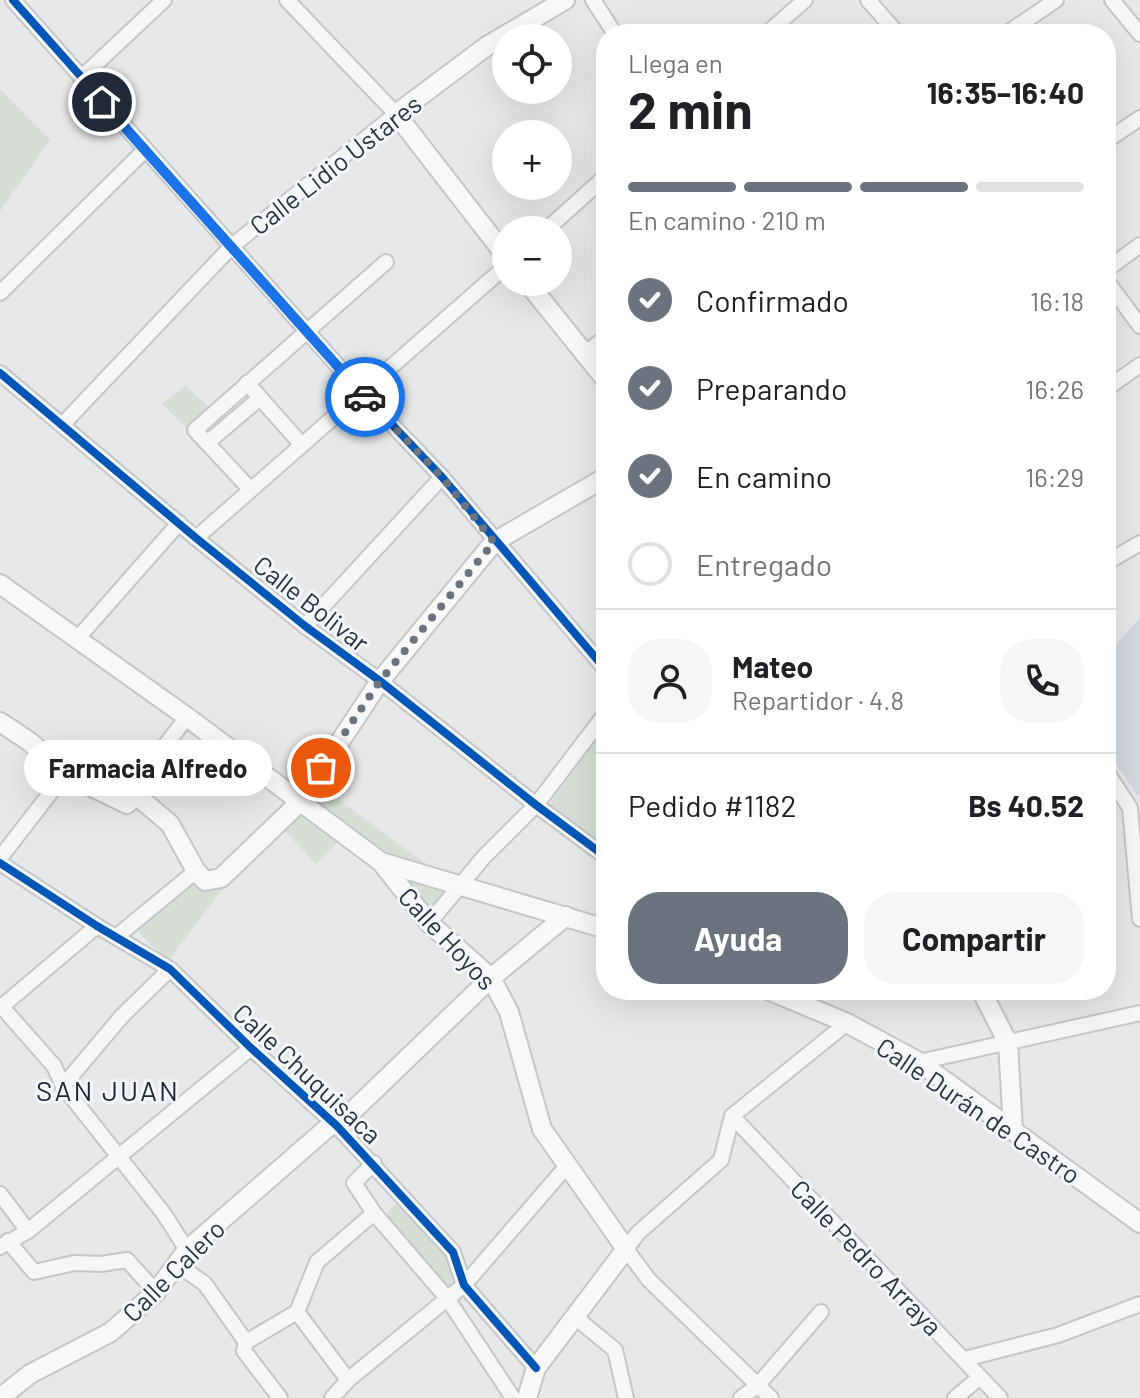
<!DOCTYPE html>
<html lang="es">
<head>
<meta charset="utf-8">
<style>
  body { margin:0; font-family:Barlow,sans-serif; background:#f6f6f6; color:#202124; height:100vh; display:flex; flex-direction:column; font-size:30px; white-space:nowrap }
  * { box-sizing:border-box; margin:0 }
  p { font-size:26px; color:#757577 }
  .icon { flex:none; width:44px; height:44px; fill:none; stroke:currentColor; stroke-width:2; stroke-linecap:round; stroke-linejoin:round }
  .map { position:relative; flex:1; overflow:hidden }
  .sheet { position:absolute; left:596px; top:24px; width:520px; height:976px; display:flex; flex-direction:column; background:#fff; border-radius:32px; box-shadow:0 8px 32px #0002 }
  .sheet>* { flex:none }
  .buttons { position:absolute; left:492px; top:24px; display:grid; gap:16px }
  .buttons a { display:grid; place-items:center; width:80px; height:80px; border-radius:50%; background:#fff; box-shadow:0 8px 32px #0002; font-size:40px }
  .pin { position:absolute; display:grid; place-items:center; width:68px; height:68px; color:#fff; margin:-34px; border:4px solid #fff; border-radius:50%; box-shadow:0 2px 8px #0007 }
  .courier { position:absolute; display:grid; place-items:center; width:80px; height:80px; margin:-40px; border:6px solid #1a73e8; border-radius:50%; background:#fff; color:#222; box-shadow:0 2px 10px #0007 }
  .bubble { position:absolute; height:56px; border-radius:28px; background:#fff; box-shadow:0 8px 32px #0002; font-size:26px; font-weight:700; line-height:56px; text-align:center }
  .head em { font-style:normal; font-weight:700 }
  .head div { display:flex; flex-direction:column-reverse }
  .head { display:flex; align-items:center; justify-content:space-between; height:136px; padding:0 32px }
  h1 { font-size:52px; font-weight:700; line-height:60px }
  .bar { display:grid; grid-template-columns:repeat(4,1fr); gap:12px 8px; align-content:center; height:96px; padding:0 32px }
  .bar i { height:10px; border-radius:6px; background:#e0e0e0 }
  .bar .on { background:#6c737f }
  .bar p { grid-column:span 4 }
  .line { display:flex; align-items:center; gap:20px; padding:0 32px; border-top:2px solid #e0e0e0 }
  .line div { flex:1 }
  .round { display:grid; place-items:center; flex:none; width:84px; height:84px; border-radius:32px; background:#f6f6f6 }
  ol { padding:0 32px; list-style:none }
  li { display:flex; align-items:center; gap:24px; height:88px }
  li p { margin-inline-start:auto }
  li .icon { padding:8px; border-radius:50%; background:#6c737f; color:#fff; stroke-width:4 }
  li:last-child { color:#757577 }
  li i { width:44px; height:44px; border:4px solid #e0e0e0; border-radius:50% }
  .button { display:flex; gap:16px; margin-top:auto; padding:16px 32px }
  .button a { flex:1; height:92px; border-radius:32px; background:#6c737f; color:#fff; font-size:32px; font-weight:700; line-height:92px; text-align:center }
  .button a+a { background:#f6f6f6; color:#202124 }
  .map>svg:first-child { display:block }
  .built { fill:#d4d7dd }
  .green { fill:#d6ded6 }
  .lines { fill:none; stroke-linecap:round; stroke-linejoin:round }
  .minor-casing { stroke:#c4c6c8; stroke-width:18 }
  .secondary-casing { stroke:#c4c6c8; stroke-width:22 }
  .minor { stroke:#f5f6f7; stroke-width:14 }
  .secondary { stroke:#f8f8f8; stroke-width:18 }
  .cycleway-casing { stroke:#f4f6f9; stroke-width:13 }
  .cycleway { stroke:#0057b8; stroke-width:8 }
  .done { stroke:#6c737f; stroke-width:8; stroke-dasharray:0 14.4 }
  .route { stroke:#1a73e8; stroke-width:10 }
  .labels { text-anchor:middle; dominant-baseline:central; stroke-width:6; stroke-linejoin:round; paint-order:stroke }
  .street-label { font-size:26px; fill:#2b3445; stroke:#f4f6f9 }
  .neighbourhood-label { font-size:28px; letter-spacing:2px; fill:#1d2536; stroke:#f4f6f9 }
</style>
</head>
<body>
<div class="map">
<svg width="1140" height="1398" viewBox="0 0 1140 1398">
  <rect width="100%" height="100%" fill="#e6e8ea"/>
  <!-- built -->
  <polygon class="built" points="1140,618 1140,793 1137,795 1106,749 1106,656"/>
  <!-- green -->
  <g class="green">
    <polygon points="0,89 50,140 0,211"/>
    <polygon points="186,386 211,409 188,429 162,404"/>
    <polygon points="606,727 606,847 552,808 551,802"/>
    <polygon points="318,785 440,874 406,863 368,841 311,796"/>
    <polygon points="300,814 338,842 316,864 283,829"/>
    <polygon points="408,877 445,892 429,911"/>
    <polygon points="194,885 208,891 224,887 168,961 141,935 139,930 141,924"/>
    <polygon points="399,1200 447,1255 455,1277 449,1287 443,1286 385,1215"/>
  </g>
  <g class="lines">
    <!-- minor casing -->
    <g class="minor-casing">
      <g id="minor">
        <polyline points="13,0 361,392 442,477 606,670"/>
        <polyline points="593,0 615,34"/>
        <polyline points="868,0 898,34"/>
        <polyline points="1112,0 1140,34"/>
        <polyline points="766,34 805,0"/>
        <polyline points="1006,34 1056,0"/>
        <polyline points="81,78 164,0"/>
        <polyline points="1106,141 1140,118"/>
        <polyline points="546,230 606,176"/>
        <polyline points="1106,270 1140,245"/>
        <polyline points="1106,280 1140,326"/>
        <polyline points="0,293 144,151"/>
        <polyline points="585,354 606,337"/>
        <polyline points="0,373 196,538 305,626 380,681 536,805 606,857"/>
        <polyline points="247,383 301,444"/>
        <polyline points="1106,389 1140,365"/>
        <polyline points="62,425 232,246 396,114 287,0"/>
        <polyline points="207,443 260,398"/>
        <polyline points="250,489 195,430 386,262"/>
        <polyline points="196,538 506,266"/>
        <polyline points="1106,563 1140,543"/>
        <polyline points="305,626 442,477"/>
        <polyline points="77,639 179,523"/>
        <polyline points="1106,771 1130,808 1140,919"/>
        <polyline points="136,795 151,764 187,717"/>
        <polyline points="0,858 65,774"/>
        <polyline points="0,863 97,926 170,969 251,1048 337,1126 453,1252 464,1285 536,1368"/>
        <polyline points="429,923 483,858 536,805 606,713"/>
        <polyline points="116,937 196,871"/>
        <polyline points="2,1007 54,1066 63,1086 164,1214 187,1250"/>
        <polyline points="0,1008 97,926"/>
        <polyline points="919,1062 1140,1013"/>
        <polyline points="63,1086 122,1016 170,969"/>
        <polyline points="732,1116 1000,1398"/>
        <polyline points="374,1163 354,1183 374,1213 447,1298 513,1398"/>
        <polyline points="0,1194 28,1231"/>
        <polyline points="8,1241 34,1272 74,1263 101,1264 127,1260 156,1292"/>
        <polyline points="0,1247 28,1231 251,1048"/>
        <polyline points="177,1264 205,1284 246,1342 244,1351 280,1398"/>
        <polyline points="575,1317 615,1350 626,1398"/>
        <polyline points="246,1342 297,1312"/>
        <polyline points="965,1359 1058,1335 1140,1304"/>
        <polyline points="348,1380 297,1312 317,1262 374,1213"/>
        <polyline points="332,1398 348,1380 464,1285 566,1167"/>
        <polyline points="741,1398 757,1386 821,1312"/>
        <polyline points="771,1398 649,1280 626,1249 638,1233 721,1160 732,1116 847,1023"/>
        <polyline points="955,1398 980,1377"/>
      </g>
    </g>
    <!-- secondary casing -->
    <g class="secondary-casing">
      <g id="secondary">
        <polyline points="506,256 396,114 487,46 565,0"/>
        <polyline points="527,282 606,380"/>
        <polyline points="0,584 187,717 381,862 429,923 491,978 509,1012 542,1129 626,1249 536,1368 527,1398"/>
        <polyline points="0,722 30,742 65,774 127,804 136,795 170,824 196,871 205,881 221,878 300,802 380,681 494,542 606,477"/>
        <polyline points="381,862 606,929"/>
        <polyline points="768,990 847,1023 919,1062 1140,1223"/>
        <polyline points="981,990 1008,1043 1013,1130"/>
        <polyline points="337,1126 491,978 566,916"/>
        <polyline points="0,1398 30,1374 111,1332 156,1292 187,1250 333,1123"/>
      </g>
    </g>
    <!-- minor -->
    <use href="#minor" class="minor"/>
    <!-- secondary -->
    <use href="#secondary" class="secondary"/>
    <!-- cycleway casing -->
    <g class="cycleway-casing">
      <g id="cycleway">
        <polyline points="13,0 361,392 442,477 606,670"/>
        <polyline points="0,373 196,538 305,626 380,681 536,805 606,857"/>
        <polyline points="0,863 97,926 170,969 251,1048 337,1126 453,1252 464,1285 536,1368"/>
      </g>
    </g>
    <!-- cycleway -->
    <use href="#cycleway" class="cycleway"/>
  </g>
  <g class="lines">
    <!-- done -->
    <polyline class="done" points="321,768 380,681 494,542 442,477 365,397"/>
    <!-- route -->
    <polyline class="route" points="102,102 365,397"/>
  </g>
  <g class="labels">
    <!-- street labels -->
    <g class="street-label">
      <text transform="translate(335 164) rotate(-38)">Calle Lidio Ustares</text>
      <text transform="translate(312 603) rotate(38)">Calle Bolivar</text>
      <text transform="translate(448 938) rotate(47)">Calle Hoyos</text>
      <text transform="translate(308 1073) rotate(43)">Calle Chuquisaca</text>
      <text transform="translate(979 1110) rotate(34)">Calle Durán de Castro</text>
      <text transform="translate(867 1257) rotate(46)">Calle Pedro Arraya</text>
      <text transform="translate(173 1270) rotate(-45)">Calle Calero</text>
    </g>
    <!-- neighbourhood labels -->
    <g class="neighbourhood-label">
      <text x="108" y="1090">SAN JUAN</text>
    </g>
  </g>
</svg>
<div class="buttons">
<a><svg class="icon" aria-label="locate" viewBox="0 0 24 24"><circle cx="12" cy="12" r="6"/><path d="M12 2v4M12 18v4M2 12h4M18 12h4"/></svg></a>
<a>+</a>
<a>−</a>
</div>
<div class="pin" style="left:321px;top:768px;background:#ea580c"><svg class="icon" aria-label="bag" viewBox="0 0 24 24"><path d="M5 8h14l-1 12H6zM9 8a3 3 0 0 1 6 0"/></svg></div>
<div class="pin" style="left:102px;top:102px;background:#1f2937"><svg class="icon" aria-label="home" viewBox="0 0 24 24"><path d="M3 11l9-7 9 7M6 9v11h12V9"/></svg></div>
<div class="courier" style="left:365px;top:397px"><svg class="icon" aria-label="car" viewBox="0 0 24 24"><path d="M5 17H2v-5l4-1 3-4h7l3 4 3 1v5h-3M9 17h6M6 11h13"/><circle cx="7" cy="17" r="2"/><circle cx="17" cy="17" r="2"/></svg></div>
<div class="bubble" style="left:24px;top:740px;width:248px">Farmacia Alfredo</div>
<section class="sheet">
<div class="head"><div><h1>2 min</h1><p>Llega en</p></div><em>16:35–16:40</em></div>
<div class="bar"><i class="on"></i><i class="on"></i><i class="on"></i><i></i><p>En camino · 210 m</p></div>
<ol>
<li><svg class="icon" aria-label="check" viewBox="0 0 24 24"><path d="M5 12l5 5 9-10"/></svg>Confirmado<p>16:18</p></li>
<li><svg class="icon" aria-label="check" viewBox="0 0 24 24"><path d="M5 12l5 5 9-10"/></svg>Preparando<p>16:26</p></li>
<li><svg class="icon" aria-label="check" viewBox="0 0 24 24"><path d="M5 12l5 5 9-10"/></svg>En camino<p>16:29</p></li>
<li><i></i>Entregado</li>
</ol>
<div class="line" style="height:144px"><a class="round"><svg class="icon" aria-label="person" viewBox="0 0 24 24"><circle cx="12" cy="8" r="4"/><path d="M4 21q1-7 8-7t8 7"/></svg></a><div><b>Mateo</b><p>Repartidor · 4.8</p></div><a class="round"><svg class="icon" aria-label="phone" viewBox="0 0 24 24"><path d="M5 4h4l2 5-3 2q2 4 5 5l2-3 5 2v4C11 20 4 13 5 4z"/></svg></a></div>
<div class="line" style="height:104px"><div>Pedido #1182</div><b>Bs 40.52</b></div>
<div class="button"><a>Ayuda</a><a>Compartir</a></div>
</section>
</div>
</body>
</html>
